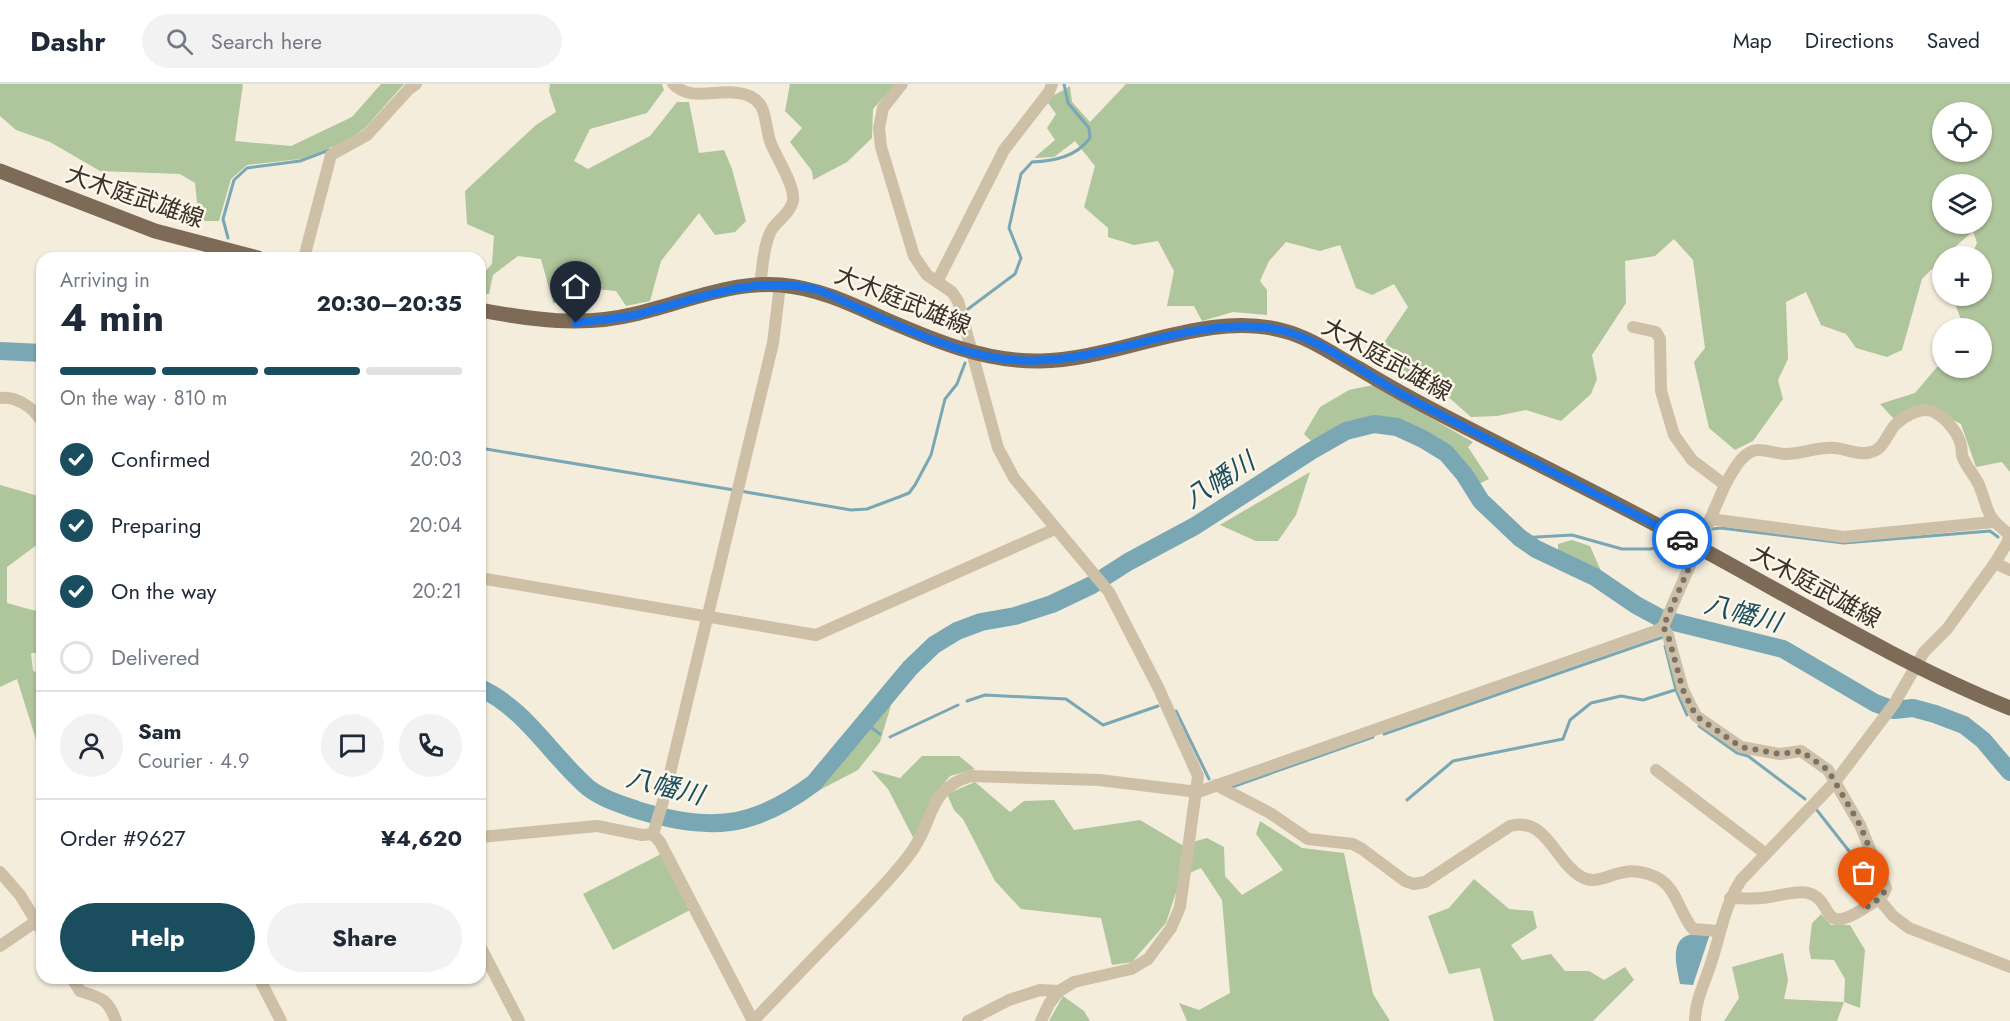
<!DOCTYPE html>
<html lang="en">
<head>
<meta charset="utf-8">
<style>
  body { margin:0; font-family:Jost,"Noto Sans JP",sans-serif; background:#f2f2f3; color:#1f2937; height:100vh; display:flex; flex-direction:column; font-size:22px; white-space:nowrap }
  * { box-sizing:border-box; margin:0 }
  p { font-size:20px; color:#747a83 }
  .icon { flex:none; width:33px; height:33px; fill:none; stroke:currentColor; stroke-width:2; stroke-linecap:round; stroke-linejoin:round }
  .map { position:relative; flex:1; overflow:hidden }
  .panel { position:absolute; left:36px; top:168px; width:450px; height:732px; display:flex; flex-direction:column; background:#fff; border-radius:18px; box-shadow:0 2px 4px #0004 }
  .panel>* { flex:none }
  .fabs { position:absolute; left:1932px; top:18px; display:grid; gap:12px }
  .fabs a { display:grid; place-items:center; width:60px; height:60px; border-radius:50%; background:#fff; box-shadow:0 2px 4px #0004; font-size:30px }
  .pin { position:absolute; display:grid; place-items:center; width:51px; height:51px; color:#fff; margin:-62px -26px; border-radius:50% 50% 50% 0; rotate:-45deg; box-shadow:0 0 6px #0007 }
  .pin .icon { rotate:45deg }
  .courier { position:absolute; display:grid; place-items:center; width:60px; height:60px; margin:-30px; border:4px solid #1a73e8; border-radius:50%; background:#fff; color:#222; box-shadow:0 2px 8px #0007 }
  .overview em { font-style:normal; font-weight:700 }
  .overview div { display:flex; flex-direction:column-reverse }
  .overview { display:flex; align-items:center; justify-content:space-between; height:102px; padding:0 24px }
  h1 { font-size:39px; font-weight:700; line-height:45px }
  .bar { display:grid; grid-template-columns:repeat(4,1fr); gap:9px 6px; align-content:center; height:72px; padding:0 24px }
  .bar i { height:8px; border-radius:4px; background:#e0e1e3 }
  .bar .active { background:#1a4e5f }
  .bar p { grid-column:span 4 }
  .line { display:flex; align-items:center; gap:15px; padding:0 24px; border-top:2px solid #e0e1e3 }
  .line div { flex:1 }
  .round { display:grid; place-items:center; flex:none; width:63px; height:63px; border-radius:32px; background:#f2f2f3 }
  ol { padding:0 24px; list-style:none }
  li { display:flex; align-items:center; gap:18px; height:66px }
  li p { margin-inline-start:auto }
  li .icon { padding:6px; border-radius:50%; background:#1a4e5f; color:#fff; stroke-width:4 }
  li:last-child { color:#747a83 }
  li i { width:33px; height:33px; border:3px solid #e0e1e3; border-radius:50% }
  .button { display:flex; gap:12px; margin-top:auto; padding:12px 24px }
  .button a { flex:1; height:69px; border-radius:36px; background:#1a4e5f; color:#fff; font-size:24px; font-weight:700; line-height:69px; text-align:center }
  .button a+a { background:#f2f2f3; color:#1f2937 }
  header { display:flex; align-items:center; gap:36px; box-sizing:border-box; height:84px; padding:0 30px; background:#fff; border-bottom:2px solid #e0e1e3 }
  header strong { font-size:28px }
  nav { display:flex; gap:33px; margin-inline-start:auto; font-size:21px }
  .search { width:420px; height:54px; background:#f2f2f3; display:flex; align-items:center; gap:15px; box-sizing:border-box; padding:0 21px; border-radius:33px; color:#747a83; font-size:22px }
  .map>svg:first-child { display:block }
  .green { fill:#afc59b; fill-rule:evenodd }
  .water { fill:#79a7b4 }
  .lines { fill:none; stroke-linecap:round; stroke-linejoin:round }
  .stream { stroke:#79a7b4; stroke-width:3 }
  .river { stroke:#79a7b4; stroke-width:18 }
  .minor { stroke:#cec0a7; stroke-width:12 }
  .major { stroke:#7d6b58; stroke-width:15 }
  .done { stroke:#7b7367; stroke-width:6; stroke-dasharray:0 10.8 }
  .route { stroke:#1a73e8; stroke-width:8 }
  .labels { text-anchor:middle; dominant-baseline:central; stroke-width:5; stroke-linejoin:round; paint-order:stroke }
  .street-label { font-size:24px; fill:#3a3128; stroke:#fbf6e9 }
  .water-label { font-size:26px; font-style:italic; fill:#1a4e5f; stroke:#fbf6e9 }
</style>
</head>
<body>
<header>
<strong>Dashr</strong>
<div class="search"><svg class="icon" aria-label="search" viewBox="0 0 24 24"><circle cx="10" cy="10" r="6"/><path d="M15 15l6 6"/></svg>Search here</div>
<nav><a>Map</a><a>Directions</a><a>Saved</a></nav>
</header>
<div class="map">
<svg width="2010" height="937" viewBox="0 0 2010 937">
  <rect width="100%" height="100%" fill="#f4eddc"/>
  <!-- green -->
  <g class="green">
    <polygon points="0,0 243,0 235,57 291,62 352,33 381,0 404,0 365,44 346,58 300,75 247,81 231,95 219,137 199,137 195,99 180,90 100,87 50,58 16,46 0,32"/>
    <polygon points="550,0 662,0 664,6 647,29 590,45 574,77 588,85 650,52 677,18 689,18 699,69 724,66 732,85 746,137 735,148 715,151 699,129 661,177 650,217 626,222 616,207 574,203 574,220 553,219 541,175 518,172 493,191 489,210 480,210 480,193 492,180 494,152 467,140 465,107 536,41 556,28 549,7"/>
    <polygon points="790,0 896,0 873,25 872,54 847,78 813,96 812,87 790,58 802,44 785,27"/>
    <path d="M1126,0H2010V388L2002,378L1976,383L1961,340L1926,322L1894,335L1880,320L1915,309L1937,283L1982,284V244H1964L1953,214L1954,212H1982V172H1971L1977,159L1973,147L1945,172H1942V175L1922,195L1902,266L1887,273L1856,264L1846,250L1821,241L1806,208L1786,218L1788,275L1778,296L1783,315L1753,357L1735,366L1709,344L1694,278L1705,264L1693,176L1674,155L1655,172L1625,177L1626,219L1592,271L1597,295L1591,310L1561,337L1526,326L1497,332L1471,333L1446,311L1390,287L1385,257L1408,223L1394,200L1372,211L1356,204L1340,161L1320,167L1286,158L1269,177L1260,197L1267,206V231L1233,228L1202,237L1194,222H1167L1174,187L1158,157L1134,161L1108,153V144L1084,123L1095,82L1075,57L1054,73L1034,74L1055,56L1047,44L1056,30L1046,16L1070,2L1072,18L1090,38ZM1942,28H1982V68H1942ZM1942,100H1982V140H1942Z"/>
    <polygon points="1373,301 1473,358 1468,363 1489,395 1479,400 1462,374 1445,358 1389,334 1364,334 1342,342 1313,359 1304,350 1320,323 1349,306"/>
    <polygon points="1310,388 1296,431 1278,457 1256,457 1220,441"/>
    <polygon points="0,401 42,413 42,457 7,483 7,519 36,527 42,527 42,569 31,569 33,587 42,590 42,664 39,665 17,595 0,603"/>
    <polygon points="1572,456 1590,462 1601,487 1558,466 1558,460"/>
    <polygon points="892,618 880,658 858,686 814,709"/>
    <polygon points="922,672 959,672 975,685 950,692 931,715 914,755 888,705 871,686 900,694"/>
    <polygon points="975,698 1010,728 1024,717 1054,716 1074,746 1140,736 1182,761 1207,754 1224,763 1225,792 1242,811 1283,786 1256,750 1260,737 1302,764 1344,769 1373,910 1390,937 1187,937 1179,919 1199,926 1230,909 1222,816 1201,784 1181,793 1166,839 1132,878 1112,881 1101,834 1021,825 995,797 963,735 954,726 947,710"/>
    <polygon points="661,770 690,826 613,866 583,810"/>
    <polygon points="1474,795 1509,825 1533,827 1537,844 1511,861 1522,876 1551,870 1565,887 1589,887 1604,896 1625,883 1634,896 1593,937 1494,937 1480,884 1449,890 1428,832 1449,824"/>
    <polygon points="1821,830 1831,841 1850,841 1865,866 1860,924 1844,918 1837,937 1724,937 1739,914 1732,883 1783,869 1788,896 1784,915 1844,918 1845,895 1834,876 1811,875 1809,865 1812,839"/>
    <polygon points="1063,912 1084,927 1090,937 1049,937"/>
  </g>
  <!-- water -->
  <path class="water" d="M1710,850L1693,901L1680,900C1678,887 1669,860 1686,852C1693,849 1703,850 1710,850Z"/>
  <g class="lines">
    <!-- stream -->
    <g class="stream">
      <polyline points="228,154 223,135 234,96 247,84 300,77 329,66"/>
      <path d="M968,225L1015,190L1021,174L1009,144L1021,90L1032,78C1054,77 1076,73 1090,54L1089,44L1068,19L1064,0"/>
      <polyline points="480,364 734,406"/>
      <polyline points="740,407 851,426 867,425 899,413 909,409 915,401 931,371 945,315 957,300 965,279"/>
      <polyline points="1712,445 1721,444 1844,459 1990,447 1998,453"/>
      <polyline points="1520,454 1572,451 1622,465 1650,465 1671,461"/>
      <polyline points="1665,562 1676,606 1687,631"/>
      <polyline points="967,617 985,611 1066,615 1103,641 1158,622"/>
      <polyline points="1176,627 1209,695"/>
      <polyline points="865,639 880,650"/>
      <polyline points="1699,642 1737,669 1748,672 1805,715"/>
      <polyline points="1384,650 1663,553"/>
      <polyline points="890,653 958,621"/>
      <polyline points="1232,703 1373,653"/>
      <polyline points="1407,716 1453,677 1563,655 1570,636 1591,619 1621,612 1643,616 1675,606"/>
      <polyline points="1816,725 1849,767 1860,812"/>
    </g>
    <!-- river -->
    <g class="river">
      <polyline points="0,267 42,269"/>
      <path d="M480,604C524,624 549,668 584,700C597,713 620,720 637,726C709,748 753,745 814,699L910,584L934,561L957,547L981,538L1015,532L1052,520L1092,501L1128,478L1195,442L1311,367L1346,347L1374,340L1397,343L1423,355L1446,369L1464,390L1481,417L1520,454L1536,465L1595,493L1636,521L1662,535L1783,565L1875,619L1894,626L1913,624L1935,630L1964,641L1983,656L2010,688"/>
    </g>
    <!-- minor -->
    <g class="minor">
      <path d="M673,0C690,18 717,5 738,9C748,10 756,14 761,22C767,32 766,50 772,62C778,76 795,102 793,117C790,130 777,136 771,147C763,162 763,183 760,200"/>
      <polyline points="902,0 883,24 879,44 881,63 914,172 927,191 952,208 958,217 998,364 1014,394 1109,508 1158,603 1198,692 1180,823 1171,844 1148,875 1131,885 1074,898 1059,907 1049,920 1041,937"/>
      <polyline points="304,174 331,71 367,51 409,5 416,0"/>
      <polyline points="937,198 1004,66 1049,8 1052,0"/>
      <polyline points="1633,243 1656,248 1660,255 1661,307 1674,351 1692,376 1725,401"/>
      <path d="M0,314C17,312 34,324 42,338"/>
      <polyline points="1710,435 1844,453 1993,438"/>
      <polyline points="1995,479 2010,486"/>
      <polyline points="480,494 816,551 1055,445"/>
      <path d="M1663,543L1668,551L1683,606L1696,632L1741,663L1780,670L1801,667L1828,686L1860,741L1886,804C1883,815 1872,819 1863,825C1819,853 1835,816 1808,809C1798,806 1774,813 1762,814C1751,815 1740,814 1730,814"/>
      <polyline points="1656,686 1766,770"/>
      <path d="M1216,701L1270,729L1308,755L1353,760L1362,765L1405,797L1414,800L1425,798L1510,742C1546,732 1555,777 1580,792C1595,802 1609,790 1625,788C1634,786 1648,789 1656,793C1677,803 1679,829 1693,845L1719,847"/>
      <polyline points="653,750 664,714 773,259 780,201"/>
      <polyline points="653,750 660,758 753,937"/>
      <polyline points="480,753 597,742 642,751 653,750"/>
      <polyline points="0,788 20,811 42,847"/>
      <polyline points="1879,815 1893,832 1909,844 2010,883"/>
      <polyline points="0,862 41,834"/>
      <polyline points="480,862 519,937"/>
      <path d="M72,894L80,907C102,914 108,915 116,937"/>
      <polyline points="259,894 281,937"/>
      <path d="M753,937C784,905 814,873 845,842C868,817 893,794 912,767C935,735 927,705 971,692L1099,696L1198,708L1656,547L1663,543L1725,401C1732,389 1743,365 1759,366C1768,366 1777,370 1786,370C1802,370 1819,362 1835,364C1847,365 1860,372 1871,368C1884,365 1887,350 1895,341C1903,333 1919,323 1932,327C1944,332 1958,348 1961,361C1962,365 1961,370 1963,374C1967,384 1975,392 1979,401C1990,428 1984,431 2009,450"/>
      <polyline points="968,937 1009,916 1040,906 1059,907"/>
      <path d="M1695,937C1695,916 1705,899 1711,879C1721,849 1724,823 1741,796L1835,698L1894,620L1924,568L1947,545L1995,479L2007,459L2010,449"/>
    </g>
    <!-- major -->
    <g class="major">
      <polyline points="0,87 155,147 258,174"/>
      <path d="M480,226C532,236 583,243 635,230C682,219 731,197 781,201C817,204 849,219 882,234C933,256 984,278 1040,277C1118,276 1207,225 1284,247C1311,254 1334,271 1358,284C1386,301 1415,317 1444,332C1533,378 1622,421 1709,469C1808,523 1905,582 2010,624"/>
    </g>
  </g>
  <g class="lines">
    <!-- done -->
    <path class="done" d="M1682,455L1698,463L1663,543L1668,551L1683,606L1696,632L1741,663L1780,670L1801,667L1828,686L1860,741L1886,804C1883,814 1873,819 1864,825"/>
    <!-- route -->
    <path class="route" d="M576,239C595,236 616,235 635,231C694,216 753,191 814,205C829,209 844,218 858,224C903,243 948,266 997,274C1087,289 1171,236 1260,243C1313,246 1358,287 1403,311C1495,360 1590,406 1682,455"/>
  </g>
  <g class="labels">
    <!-- street labels -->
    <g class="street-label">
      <text transform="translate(135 112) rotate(19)">大木庭武雄線</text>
      <text transform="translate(903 216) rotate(22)">大木庭武雄線</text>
      <text transform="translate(1387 275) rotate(29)">大木庭武雄線</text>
      <text transform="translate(1816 502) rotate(29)">大木庭武雄線</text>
    </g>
    <!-- water labels -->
    <g class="water-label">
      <text transform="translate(1219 396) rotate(-33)">八幡川</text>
      <text transform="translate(1743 529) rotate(15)">八幡川</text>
      <text transform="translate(665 702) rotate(14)">八幡川</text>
    </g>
  </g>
</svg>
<div class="fabs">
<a><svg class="icon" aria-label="locate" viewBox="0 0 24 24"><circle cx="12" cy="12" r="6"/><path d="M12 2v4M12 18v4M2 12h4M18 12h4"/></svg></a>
<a><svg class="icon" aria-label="layers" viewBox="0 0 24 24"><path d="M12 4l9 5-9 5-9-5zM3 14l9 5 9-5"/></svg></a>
<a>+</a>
<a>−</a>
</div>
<div class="pin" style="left:1864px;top:825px;background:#ea580c"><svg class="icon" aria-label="bag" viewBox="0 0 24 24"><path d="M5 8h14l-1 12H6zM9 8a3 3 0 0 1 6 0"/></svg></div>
<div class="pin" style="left:576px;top:239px;background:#1f2937"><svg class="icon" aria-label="home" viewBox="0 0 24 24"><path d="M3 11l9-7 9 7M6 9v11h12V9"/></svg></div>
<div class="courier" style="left:1682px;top:455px"><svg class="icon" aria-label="car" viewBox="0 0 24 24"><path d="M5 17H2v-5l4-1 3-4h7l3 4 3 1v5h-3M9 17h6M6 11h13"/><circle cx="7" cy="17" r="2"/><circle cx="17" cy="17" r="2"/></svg></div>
<section class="panel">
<div class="overview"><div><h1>4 min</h1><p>Arriving in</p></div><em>20:30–20:35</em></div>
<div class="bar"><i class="active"></i><i class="active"></i><i class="active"></i><i></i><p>On the way · 810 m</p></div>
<ol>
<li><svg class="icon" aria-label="check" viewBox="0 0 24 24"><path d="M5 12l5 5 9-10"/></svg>Confirmed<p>20:03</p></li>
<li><svg class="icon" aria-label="check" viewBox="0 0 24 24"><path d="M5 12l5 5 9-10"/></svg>Preparing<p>20:04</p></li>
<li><svg class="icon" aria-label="check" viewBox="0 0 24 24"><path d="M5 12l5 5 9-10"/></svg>On the way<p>20:21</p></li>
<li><i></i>Delivered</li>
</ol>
<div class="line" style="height:108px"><a class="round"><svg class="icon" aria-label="person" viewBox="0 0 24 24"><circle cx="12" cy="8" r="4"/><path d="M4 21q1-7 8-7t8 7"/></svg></a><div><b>Sam</b><p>Courier · 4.9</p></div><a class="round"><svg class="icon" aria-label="chat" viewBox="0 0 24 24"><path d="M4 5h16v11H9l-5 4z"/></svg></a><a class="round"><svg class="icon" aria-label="phone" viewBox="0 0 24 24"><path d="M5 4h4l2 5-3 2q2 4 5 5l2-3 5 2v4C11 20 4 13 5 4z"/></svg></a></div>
<div class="line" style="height:78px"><div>Order #9627</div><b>¥4,620</b></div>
<div class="button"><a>Help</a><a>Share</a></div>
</section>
</div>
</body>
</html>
